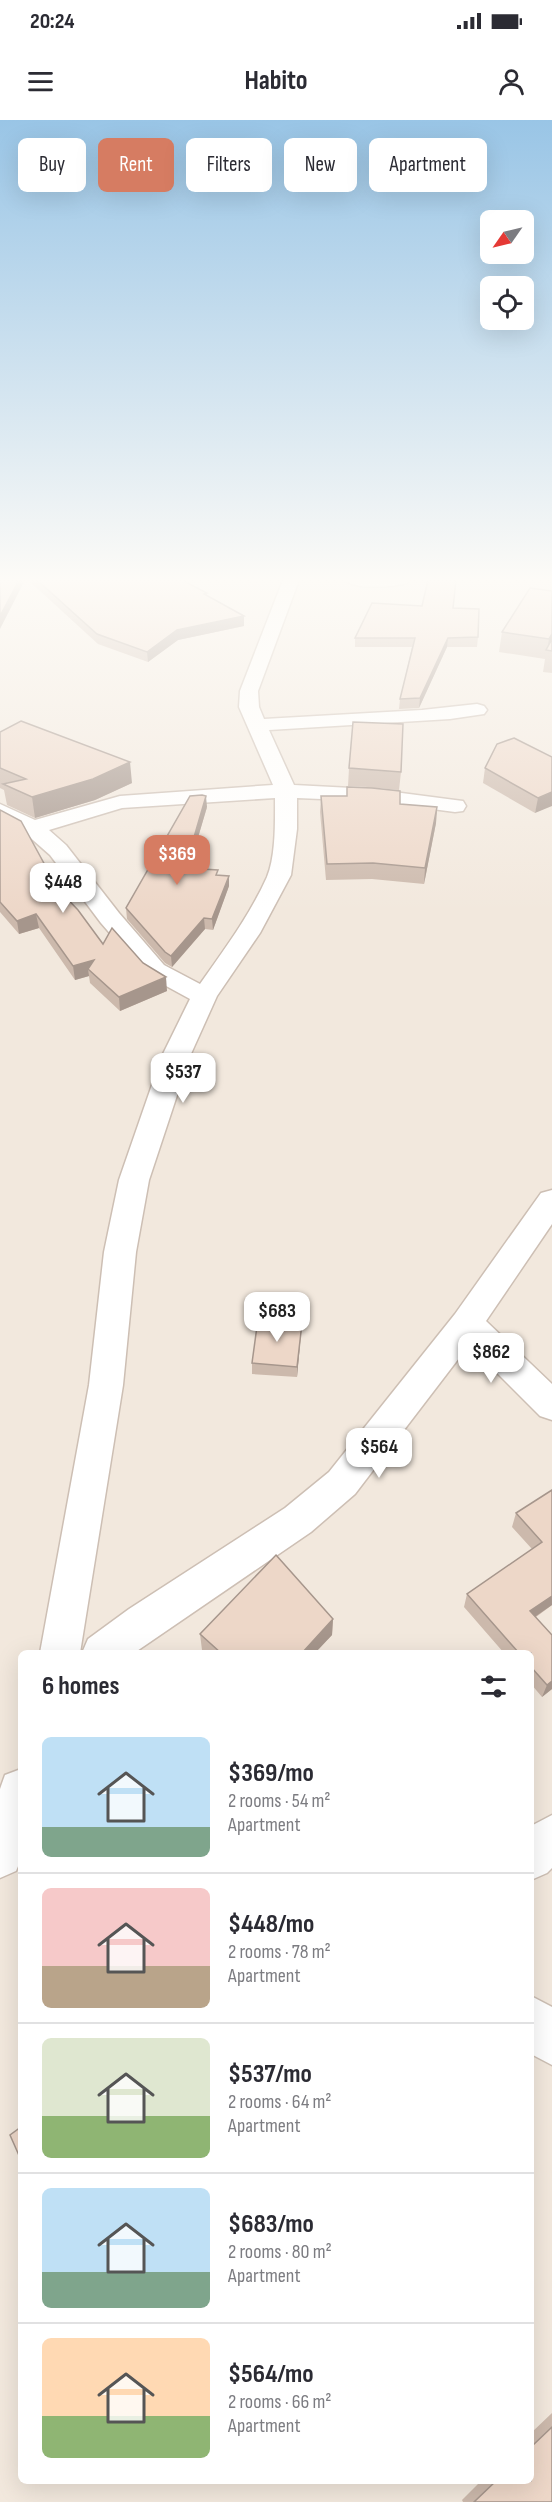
<!DOCTYPE html>
<html lang="en">
<head>
<meta charset="utf-8">
<style>
  :root { --surface:#fff; --page:#f7f7f7; --text:#2b2b33; --muted:#7c7c81; --line:#e1e1e2; --accent:#d67c62 }
  body { margin:0; font-family:"Sofia Sans Condensed",sans-serif; background:var(--page); color:var(--text); height:100vh; display:flex; flex-direction:column; font-size:22px; white-space:nowrap }
  * { box-sizing:border-box; margin:0 }
  p { font-size:20px; color:var(--muted) }
  .icon { flex:none; width:33px; height:33px; fill:none; stroke:currentColor; stroke-width:2; stroke-linecap:round; stroke-linejoin:round }
  .map { position:relative; flex:1; overflow:hidden }
  .drawer { position:absolute; left:18px; top:1530px; width:516px; height:834px; display:flex; flex-direction:column; background:var(--surface); border-radius:9px; box-shadow:0 6px 24px #0002 }
  .drawer>* { flex:none }
  .banner { position:absolute; left:18px; top:18px; width:516px; height:54px; display:flex; gap:12px }
  .needle { width:39px; rotate:236deg }
  .controls { position:absolute; left:480px; top:90px; display:grid; gap:12px }
  .controls a { display:grid; place-items:center; width:54px; height:54px; border-radius:9px; background:var(--surface); box-shadow:0 6px 24px #0002; font-size:30px }
  .price { position:absolute; translate:-50% -51px; padding:0 14px; border-radius:12px; background:#fff; color:#222; font-size:20px; line-height:39px; filter:drop-shadow(0 2px 3px #0008) }
  .price::after { content:''; position:absolute; left:50%; top:36px; width:18px; height:14px; margin-left:-9px; background:inherit; clip-path:polygon(0 0,100% 0,50% 100%) }
  .price.active { background:var(--accent); color:#fff }
  ul { padding:0; list-style:none }
  li { display:flex; align-items:center; gap:18px; height:150px; padding:0 24px }
  li+li { border-top:2px solid var(--line) }
  li span { display:grid; place-items:center; flex:none; width:168px; height:120px; border-radius:9px; color:#555 }
  li>.icon { margin-inline-start:auto }
  span .icon { width:72px; height:72px; fill:#fffc; stroke-width:1 }
  li b { font-size:26px }
  h2 { display:flex; justify-content:space-between; align-items:center; height:72px; padding:0 24px; font-size:26px }
  .chip { padding:0 21px; border-radius:9px; background:var(--surface); box-shadow:0 6px 24px #0002; font-size:21px; line-height:54px }
  .chip.active { background:var(--accent); color:#fff }
  .status { display:flex; justify-content:space-between; align-items:center; height:42px; padding:0 30px; background:var(--surface); direction:ltr }
  .status svg { height:16px; fill:currentColor }
  header { display:flex; justify-content:space-between; align-items:center; height:78px; padding:0 24px; background:var(--surface); font-size:27px; font-weight:700 }
  .map>svg:first-child { display:block }
  .residential { fill:#f2e8dd; fill-rule:evenodd }
  .lines { fill:none; stroke-linecap:round; stroke-linejoin:round }
  .minor-casing { stroke:#cdbfb4; stroke-width:3 }
  .minor { fill:#fff; fill-rule:evenodd }
  .wall { fill:#ccb9ac }
  .shaded-wall { fill:#a6968c }
  .building { fill:#edd7c8; stroke:#a6968c; stroke-width:1.5 }
</style>
</head>
<body>
<div class="status"><b>20:24</b><svg viewBox="0 0 49 12"><path d="M0 12V9h3v3zM5 12V6h3v6zM10 12V3h3v9zM15 12V0h3v12zM26 1h20v11H26zM47 4h2v5h-2z"/></svg></div>
<header><svg class="icon" aria-label="menu" viewBox="0 0 24 24"><path d="M4 6h16M4 12h16M4 18h16"/></svg>Habito<svg class="icon" aria-label="person" viewBox="0 0 24 24"><circle cx="12" cy="8" r="4"/><path d="M4 21q1-7 8-7t8 7"/></svg></header>
<div class="map">
<svg width="552" height="2382" viewBox="0 0 552 2382">
  <rect width="100%" height="100%" fill="#fbf6ee"/>
  <path class="residential" d="M0 460H552V2382H0ZM21 1533H531V2361H21Z"/>
  <g class="lines">
    <g class="minor-casing">
      <g id="minor">
        <path d="M283 460H299L258 571 259 587 264 599 422 590 477 584 484 586 487 590 484 594 450 599 269 610 294 665 371 669 455 680 463 681 466 686 463 691 455 692 371 681 297 678V709L291 755 260 813 217 876 190 936 149 1060 136 1132 123 1265 80 1533H40L89 1265 104 1132 119 1060 162 936 190 879 146 855 101 803 50 735 25 713 0 699V684L35 700 120 676 273 665 239 587 240 571ZM275 678C275 701 276 735 267 757 250 795 224 830 200 864L164 845 119 793 66 725 49 710 122 688Z"/>
        <path d="M345 460H409L407 463C394 467 354 470 345 460Z"/>
        <path d="M552 1070V1104L486 1201 552 1264V1300L540 1296 469 1225 355 1374 311 1412 134 1533H82L88 1519 129 1489 285 1388 329 1352 455 1194 541 1073Z"/>
        <path d="M21 1649V1739L16 1751 0 1758V1669L5 1655Z"/>
        <path d="M552 1695V1748L547 1753 531 1760V1706Z"/>
        <path d="M531 1876 552 1887V1945L531 1934Z"/>
      </g>
    </g>
    <use href="#minor" class="minor"/>
  </g>
  <g class="wall">
    <path d="M28 460H182L207 473V475L244 496V506L178 520 148 542 98 524Z"/>
    <path d="M552 471V553L543 552 545 539 499 532 502 512Z"/>
    <path d="M453 488 478 517 477 527H447L419 588 399 589 400 579 412 527H355V518Z"/>
    <path d="M0 612 132 663 95 680 35 698 7 685 4 670 0 668Z"/>
    <path d="M552 637 535 693 483 663 485 648Z"/>
    <path d="M349 648 401 652 399 670 378 668 400 684 437 687 436 703 424 764 372 759 326 760 320 692 321 676H347L368 667 348 666Z"/>
    <path d="M207 687 189 748 218 755 229 766 213 810 205 809 172 847 165 843 127 799 126 788Z"/>
    <path d="M0 690 58 769 103 824 167 871 120 891 90 863 89 856 75 860 39 808 19 814 0 792Z"/>
    <path d="M301 1213 297 1257 252 1254V1243Z"/>
    <path d="M552 1370V1485L536 1497 552 1569 542 1577 531 1564V1533H504L464 1487 467 1474 532 1429 512 1407 516 1393Z"/>
    <path d="M333 1499 332 1515 315 1533H206L202 1530 200 1514Z"/>
    <path d="M552 2293V2382H463L462 2380 481 2361H531V2313Z"/>
  </g>
  <g class="shaded-wall">
    <path d="M19 460H25L0 509V496Z"/>
    <path d="M244 496V506L178 520 148 542 147 532 177 510Z"/>
    <path d="M552 514V528L547 531 549 519Z"/>
    <path d="M448 518 447 527 419 588 420 578Z"/>
    <path d="M130 642 132 663 95 680 35 698 32 677Z"/>
    <path d="M552 672V686L535 693 538 678Z"/>
    <path d="M206 676 207 687 186 758 185 748Z"/>
    <path d="M437 687 436 703 424 764 425 748Z"/>
    <path d="M229 756V766L213 810 212 799Z"/>
    <path d="M36 794 39 808 19 814 17 801Z"/>
    <path d="M204 798 205 809 172 847 171 836Z"/>
    <path d="M94 840 88 849 89 856 75 860 73 846Z"/>
    <path d="M166 857 167 871 120 891 119 877Z"/>
    <path d="M302 1203 301 1213 297 1257V1247Z"/>
    <path d="M552 1476V1485L526 1503 530 1491Z"/>
    <path d="M333 1499 332 1515 315 1533H302Z"/>
    <path d="M552 1561V1569L542 1577 547 1565Z"/>
  </g>
  <g class="building">
    <path d="M0 460H19L0 496Z"/>
    <path d="M37 460H182L207 473 204 474 244 496 177 510 147 532 97 514Z"/>
    <path d="M428 460H456L453 488 479 489 478 517 448 518 420 578 400 579 415 518H355L372 483 422 486Z"/>
    <path d="M530 468 552 471V514L549 519 502 512Z"/>
    <path d="M552 519V531L546 530Z"/>
    <path d="M21 601 130 642 93 659 32 677 3 664 26 659 0 648V612Z"/>
    <path d="M353 602 403 604 401 652 349 648Z"/>
    <path d="M514 618 552 637V672L538 678 485 648 497 624Z"/>
    <path d="M347 667 372 668 400 671V684L437 687 425 748 373 743 327 744 321 676H347Z"/>
    <path d="M202 675 206 676 185 748 218 750 216 755 229 756 212 799 204 798 171 836 165 832 126 788 190 676Z"/>
    <path d="M0 690 21 701 58 769 78 790 103 824 112 808 143 843 166 857 119 877 88 849 94 840 73 846 36 794 17 801 0 782Z"/>
    <path d="M258 1199 302 1203 297 1247 252 1243Z"/>
    <path d="M552 1370V1476L530 1491 552 1515V1561L547 1565 531 1547V1533H519L467 1474 542 1422 516 1393Z"/>
    <path d="M276 1435 333 1499 302 1533H221L200 1514Z"/>
    <path d="M21 2007V2040L10 2015Z"/>
    <path d="M552 2307V2382H474L496 2361H531V2327Z"/>
  </g>
  <linearGradient id="sky" x2="0" y2="1"><stop stop-color="#99c5e6"/><stop offset="0.58" stop-color="#fdfbf7"/><stop offset="1" stop-color="#fdfbf7" stop-opacity="0"/></linearGradient>
  <rect width="552" height="793" fill="url(#sky)"/>
</svg>
<div class="controls">
<a><svg class="needle" viewBox="-14 -14 28 28"><path d="M0-13l5 13h-10z" fill="#e53935"/><path d="M0 13l5-13h-10z" fill="#7c7c81"/></svg></a>
<a><svg class="icon" aria-label="locate" viewBox="0 0 24 24"><circle cx="12" cy="12" r="6"/><path d="M12 2v4M12 18v4M2 12h4M18 12h4"/></svg></a>
</div>
<b class="price active" style="left:177px;top:766px">$369</b>
<b class="price" style="left:63px;top:794px">$448</b>
<b class="price" style="left:183px;top:984px">$537</b>
<b class="price" style="left:277px;top:1223px">$683</b>
<b class="price" style="left:491px;top:1264px">$862</b>
<b class="price" style="left:379px;top:1359px">$564</b>
<div class="banner">
<a class="chip">Buy</a>
<a class="chip active">Rent</a>
<a class="chip">Filters</a>
<a class="chip">New</a>
<a class="chip">Apartment</a>
</div>
<section class="drawer">
<h2>6 homes<svg class="icon" aria-label="filters" viewBox="0 0 24 24"><path d="M4 7h16M4 17h16"/><circle cx="9" cy="7" r="2"/><circle cx="15" cy="17" r="2"/></svg></h2>
<ul>
<li><span style="background:linear-gradient(#bfe0f5 75%,#7fa58c 0)"><svg class="icon" aria-label="home" viewBox="0 0 24 24"><path d="M3 11l9-7 9 7M6 9v11h12V9"/></svg></span><div><b>$369/mo</b><p>2 rooms · 54 m²</p><p>Apartment</p></div></li>
<li><span style="background:linear-gradient(#f6c9c9 65%,#b9a48a 0)"><svg class="icon" aria-label="home" viewBox="0 0 24 24"><path d="M3 11l9-7 9 7M6 9v11h12V9"/></svg></span><div><b>$448/mo</b><p>2 rooms · 78 m²</p><p>Apartment</p></div></li>
<li><span style="background:linear-gradient(#dfe7d0 65%,#8fb573 0)"><svg class="icon" aria-label="home" viewBox="0 0 24 24"><path d="M3 11l9-7 9 7M6 9v11h12V9"/></svg></span><div><b>$537/mo</b><p>2 rooms · 64 m²</p><p>Apartment</p></div></li>
<li><span style="background:linear-gradient(#bfe0f5 70%,#7fa58c 0)"><svg class="icon" aria-label="home" viewBox="0 0 24 24"><path d="M3 11l9-7 9 7M6 9v11h12V9"/></svg></span><div><b>$683/mo</b><p>2 rooms · 80 m²</p><p>Apartment</p></div></li>
<li><span style="background:linear-gradient(#ffd9b3 65%,#8fb573 0)"><svg class="icon" aria-label="home" viewBox="0 0 24 24"><path d="M3 11l9-7 9 7M6 9v11h12V9"/></svg></span><div><b>$564/mo</b><p>2 rooms · 66 m²</p><p>Apartment</p></div></li>
</ul>
</section>
</div>
</body>
</html>
